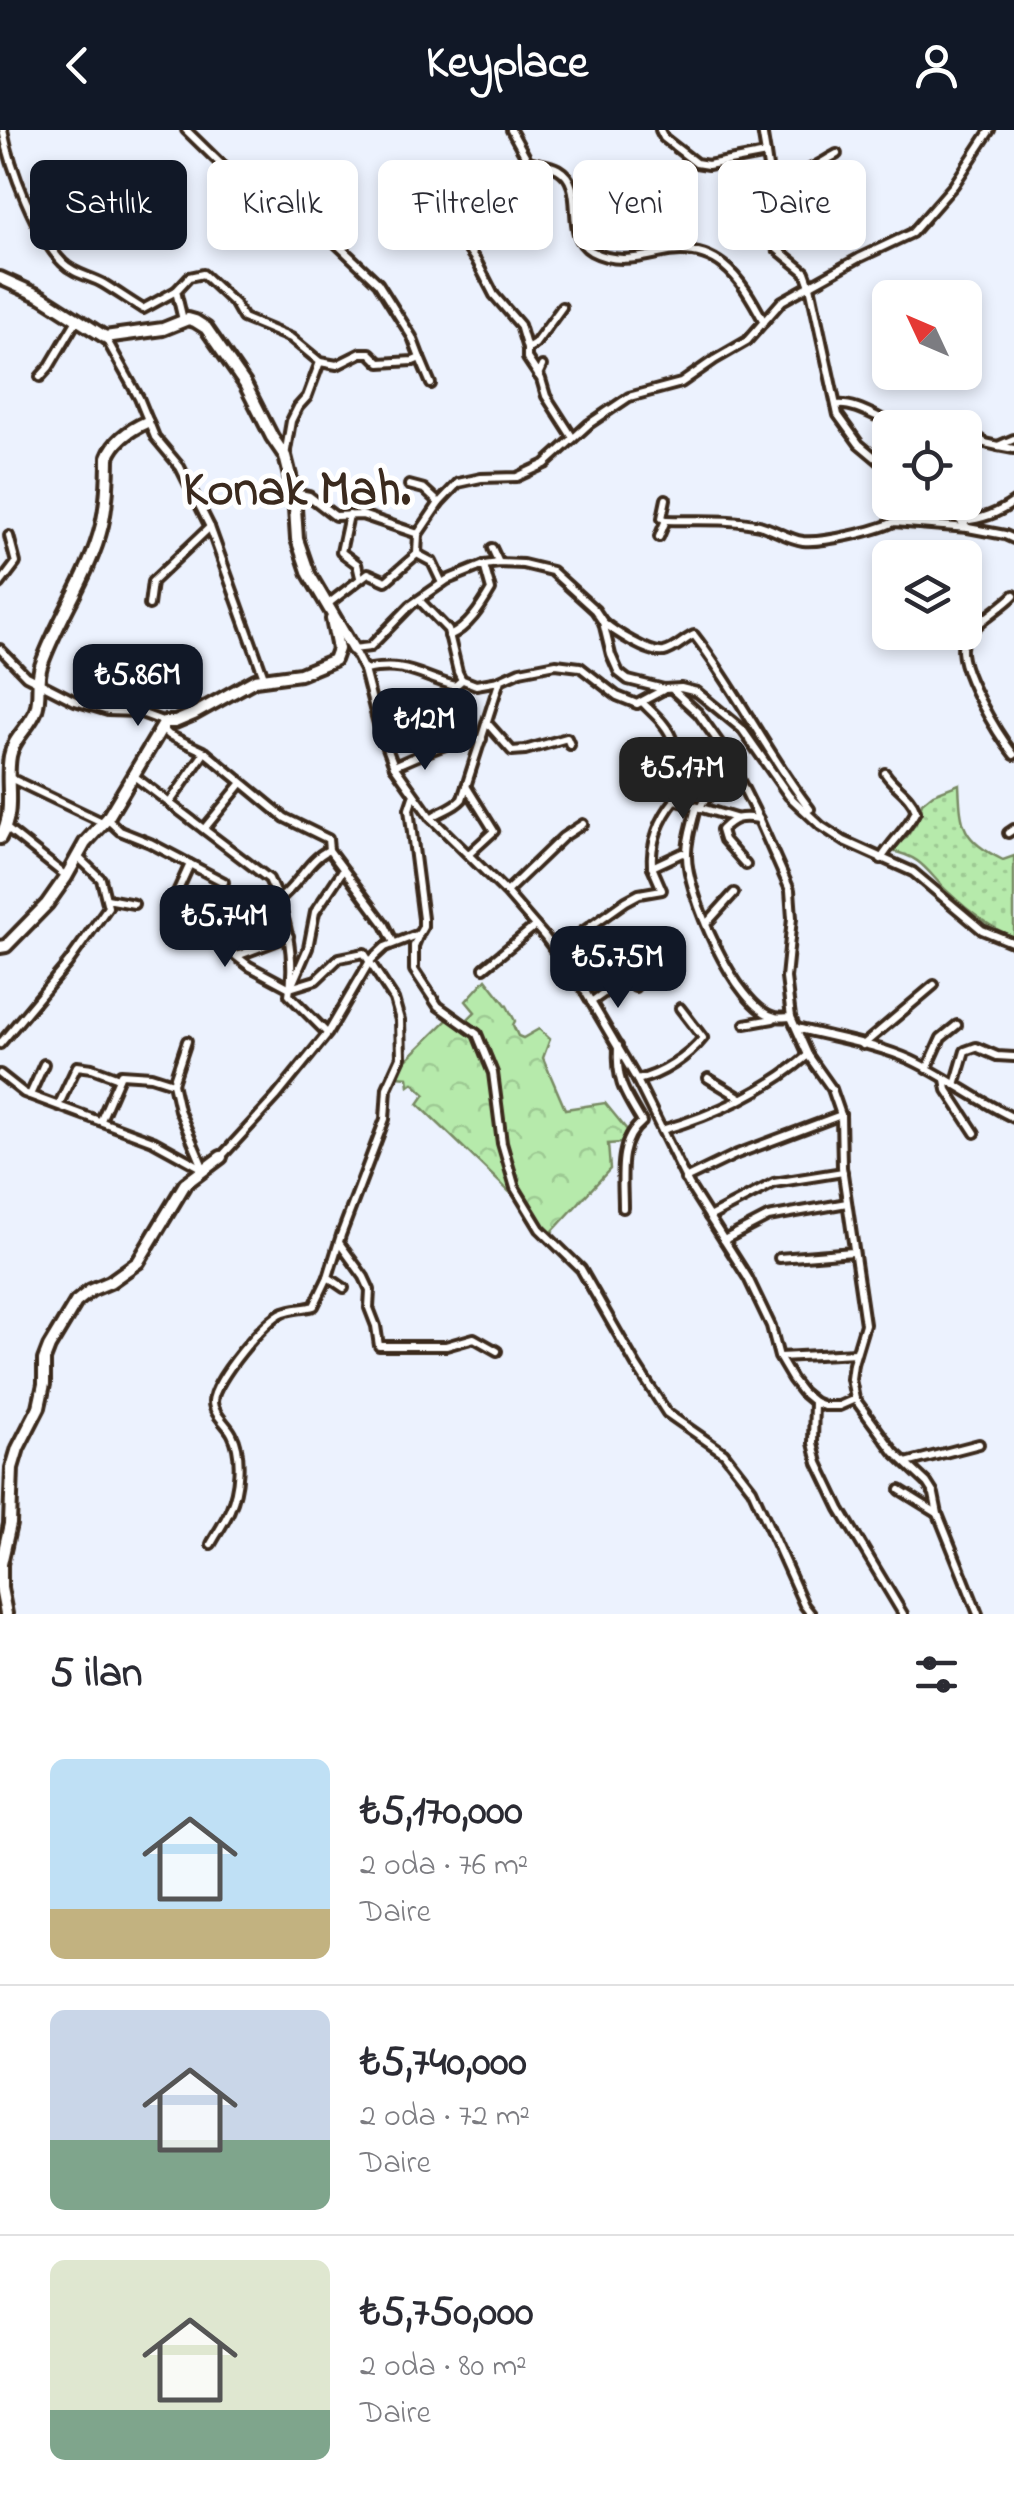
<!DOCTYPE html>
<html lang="tr">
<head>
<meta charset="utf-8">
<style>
  :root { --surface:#fff; --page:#f7f7f7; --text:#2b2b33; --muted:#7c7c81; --line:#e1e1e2; --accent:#111827 }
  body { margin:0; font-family:"Indie Flower",sans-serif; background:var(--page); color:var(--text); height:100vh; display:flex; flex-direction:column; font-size:38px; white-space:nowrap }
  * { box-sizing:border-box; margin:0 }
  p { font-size:32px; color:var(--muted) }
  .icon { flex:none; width:55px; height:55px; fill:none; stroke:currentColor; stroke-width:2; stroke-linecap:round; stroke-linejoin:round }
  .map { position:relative; height:1484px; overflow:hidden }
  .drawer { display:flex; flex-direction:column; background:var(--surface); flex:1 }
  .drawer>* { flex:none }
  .top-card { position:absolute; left:30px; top:30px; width:955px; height:90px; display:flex; gap:20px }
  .needle { width:65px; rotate:314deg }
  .fabs { position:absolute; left:872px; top:150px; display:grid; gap:20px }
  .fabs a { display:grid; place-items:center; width:110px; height:110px; border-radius:15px; background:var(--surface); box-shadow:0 5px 15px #0003; font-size:50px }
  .price { position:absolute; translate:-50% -85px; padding:0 22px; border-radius:20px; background:var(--accent); color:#fff; font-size:32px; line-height:65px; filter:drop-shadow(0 2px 5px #0008) }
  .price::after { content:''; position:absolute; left:50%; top:60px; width:30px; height:22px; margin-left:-15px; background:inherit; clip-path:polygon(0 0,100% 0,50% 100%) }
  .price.selected { background:#222; color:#fff }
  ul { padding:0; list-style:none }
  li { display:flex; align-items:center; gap:30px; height:250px; padding:0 50px }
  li+li { border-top:2px solid var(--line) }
  li span { display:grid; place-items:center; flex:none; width:280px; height:200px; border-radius:15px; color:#555 }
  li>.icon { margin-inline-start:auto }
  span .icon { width:120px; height:120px; fill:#fffc; stroke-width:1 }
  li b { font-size:42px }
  h2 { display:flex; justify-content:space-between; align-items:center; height:120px; padding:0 50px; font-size:42px }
  .chip { padding:0 35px; border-radius:15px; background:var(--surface); box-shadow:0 5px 15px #0003; font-size:35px; line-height:90px }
  .chip.selected { background:var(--accent); color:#fff }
  header { display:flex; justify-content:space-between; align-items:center; height:130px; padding:0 50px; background:var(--accent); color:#fff; font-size:45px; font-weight:700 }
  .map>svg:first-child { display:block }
  .forest { fill:url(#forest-crowns); stroke:#788a64; stroke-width:2.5 }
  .garden { fill:url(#garden-dots); stroke:#788a64; stroke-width:2.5 }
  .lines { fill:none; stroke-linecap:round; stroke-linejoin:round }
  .street-casing { stroke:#3b2a1e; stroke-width:14 }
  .secondary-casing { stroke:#3b2a1e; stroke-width:18 }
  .street { stroke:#fff; stroke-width:6 }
  .secondary { stroke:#fff; stroke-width:10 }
  .labels { text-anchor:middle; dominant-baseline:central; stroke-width:10; stroke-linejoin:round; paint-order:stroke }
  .district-label { font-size:50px; font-weight:bold; fill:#3b2a1e; stroke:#fff }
</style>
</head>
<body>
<header><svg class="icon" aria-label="back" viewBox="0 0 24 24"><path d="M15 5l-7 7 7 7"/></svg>Keyplace<svg class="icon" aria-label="person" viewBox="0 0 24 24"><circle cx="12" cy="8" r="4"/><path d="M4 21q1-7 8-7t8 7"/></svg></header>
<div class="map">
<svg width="1014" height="1484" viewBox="0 0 1014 1484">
  <defs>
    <pattern id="forest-crowns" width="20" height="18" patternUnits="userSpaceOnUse" patternTransform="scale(2.5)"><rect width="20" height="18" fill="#b6eaab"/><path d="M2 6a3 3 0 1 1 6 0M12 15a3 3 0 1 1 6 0" fill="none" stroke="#9dc993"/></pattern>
    <pattern id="garden-dots" width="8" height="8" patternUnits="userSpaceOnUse" patternTransform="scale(2.5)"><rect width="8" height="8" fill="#b6eaab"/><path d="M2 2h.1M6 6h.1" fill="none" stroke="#9dc993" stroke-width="1.8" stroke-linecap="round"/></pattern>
  </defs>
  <rect width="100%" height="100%" fill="#ecf2fe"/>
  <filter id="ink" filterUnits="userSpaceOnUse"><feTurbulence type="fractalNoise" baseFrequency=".01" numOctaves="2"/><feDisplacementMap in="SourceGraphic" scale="20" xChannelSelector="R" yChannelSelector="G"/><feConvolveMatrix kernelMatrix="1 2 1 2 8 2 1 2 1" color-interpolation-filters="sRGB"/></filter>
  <g filter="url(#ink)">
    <g class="forest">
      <path d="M486 849 507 876 515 891 513 895 518 906 523 908 539 899 550 909 543 928 565 979 605 973 627 1000 621 1013 608 1014 610 1039 551 1103C527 1083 512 1044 506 1013 498 971 502 920 466 891L475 882 466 871Z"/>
      <path d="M448 889 474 907 488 943 498 1014 512 1057 519 1071 418 974 425 964 413 953 409 956 408 947 396 946 402 934Z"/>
    </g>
    <path class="garden" d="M959 654C961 697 961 709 1003 730L1014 726V807C989 798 967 780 948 762 926 741 923 727 891 721L892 716 906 708 916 693 922 673 933 664Z"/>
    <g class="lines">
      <g class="street-casing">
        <g id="street">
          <path d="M3 0C10 37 36 106 63 133 75 145 91 146 104 154 117 162 130 171 143 179L176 161"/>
          <path d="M186 0 227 40 283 63 378 153 412 207 420 228"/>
          <path d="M511 0 528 31C538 34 549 34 558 39 588 56 562 104 591 121 613 133 635 129 658 124 716 110 740 146 764 192"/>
          <path d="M660 0 664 8 696 33 708 35 766 24 770 51 765 96 768 107 777 119 805 142 810 156 838 285 859 314 890 340"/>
          <path d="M762 0 766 24"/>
          <path d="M770 51C796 50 815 36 837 24"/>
          <path d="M447 89 477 132 494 165 520 195 527 219"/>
          <path d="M562 177 535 214 527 219V228L541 249 546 266 573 308"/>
          <path d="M183 190 176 161 189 147 203 144 235 174 243 188 291 208 320 232 307 267 298 277 291 291 285 326"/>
          <path d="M105 207 139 268 155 307 180 337 210 397 264 547"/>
          <path d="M320 232 337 235 361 223H370L380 233 413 231 420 228 431 254"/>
          <path d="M538 245 542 236"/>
          <path d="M40 247 49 237 77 190"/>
          <path d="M836 275C858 272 882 292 904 298"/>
          <path d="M975 306 985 313 998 316"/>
          <path d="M1014 309 998 316 1014 319"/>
          <path d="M409 355 424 359 439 373"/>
          <path d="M295 363 309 366 335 386 362 385 418 404 439 373 458 353 481 348 517 347 545 334 589 294 629 267 681 253 714 230 747 211 782 171 859 128 912 103 954 55 990 0"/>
          <path d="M940 372 968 398 1005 405 1014 409"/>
          <path d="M349 385 341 422 357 434 360 447"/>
          <path d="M666 390C697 391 728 388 759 395 774 399 788 409 803 411 823 413 876 401 894 392L968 398"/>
          <path d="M962 391C982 389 997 384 1014 372"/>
          <path d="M659 407 666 390 662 388 666 369"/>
          <path d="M492 418 499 433"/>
          <path d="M417 424 418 404"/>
          <path d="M0 454 16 433 9 406"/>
          <path d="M1014 465C1002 478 967 498 963 513 955 536 999 606 1014 625"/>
          <path d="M328 474 368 443 386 451 417 424 432 432 442 453"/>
          <path d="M149 475 152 452 210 397"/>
          <path d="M603 492C615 502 649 524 664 522 675 520 684 509 694 505 737 560 767 624 810 679"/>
          <path d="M449 506C468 498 481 477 491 460L484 435"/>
          <path d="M0 519 26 546 75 571 108 581 138 582 165 592V601L169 605 205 622 285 688 328 709 329 720 385 795 394 813"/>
          <path d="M364 540C407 532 416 545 455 556L462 550 458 542 448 500 419 470"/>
          <path d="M463 550 476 555 499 551"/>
          <path d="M673 560 698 583 725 621 755 681 790 760 792 788 786 848 791 887 808 925 832 959 841 985 842 1037 865 1194 853 1234 851 1249 855 1269 894 1322 927 1353 934 1364 938 1384 978 1484"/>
          <path d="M642 572C654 584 669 596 673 612 678 636 661 641 675 670"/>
          <path d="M376 583 408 573"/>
          <path d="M488 594 512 621 525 620 567 608 570 615"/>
          <path d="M394 636C422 625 451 608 482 609"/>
          <path d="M134 646 269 749C286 784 296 826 289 865L327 903"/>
          <path d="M10 648 102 692"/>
          <path d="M466 656 494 701 469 724"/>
          <path d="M170 672 205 622"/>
          <path d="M696 677C693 692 687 708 687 723 685 760 736 879 775 887 778 888 788 887 791 887"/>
          <path d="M700 678 703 672 720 655"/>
          <path d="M431 688C442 680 453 679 462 669L500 550 520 541 556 534 580 537 617 566 637 574 663 560"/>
          <path d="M107 689 120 701 150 713 224 752"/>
          <path d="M6 698 66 746"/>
          <path d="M204 699 241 654"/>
          <path d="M1008 703 1014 699"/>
          <path d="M881 729C892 711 907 699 916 681 910 664 894 657 885 643"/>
          <path d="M190 734 173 771 197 777 236 826 249 836 290 858 316 850 339 828 364 823 394 869 400 890 401 927 387 958 385 989 341 1105 328 1147 344 1158"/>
          <path d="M746 735 724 710 721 700C734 687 741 686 759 689"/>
          <path d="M652 737C650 713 660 688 675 670L735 688"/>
          <path d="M506 762 563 707 583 694"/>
          <path d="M107 769 134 774"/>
          <path d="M279 769C298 756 308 729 329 720"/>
          <path d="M706 794 734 763"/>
          <path d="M419 804 414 816V840L438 876 477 904 493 943 502 1013 515 1058 540 1099 581 1139 636 1235 667 1283 724 1323 752 1359 804 1475 811 1484"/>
          <path d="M553 819 560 818 626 771 639 764 662 760 652 737 682 723 686 724"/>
          <path d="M611 819 635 857"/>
          <path d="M237 826 289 806"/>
          <path d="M484 838 535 796"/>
          <path d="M291 857 308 818 315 782 343 740"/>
          <path d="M591 872 628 846"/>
          <path d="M745 894 773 889"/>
          <path d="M797 898C834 908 876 914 911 930 947 947 978 971 1014 988"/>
          <path d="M0 914 68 833 108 777 101 749 77 726"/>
          <path d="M863 915 934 855"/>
          <path d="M618 916C616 952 624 962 642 992 617 1012 623 1048 623 1078"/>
          <path d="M927 939 941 908 957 895"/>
          <path d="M0 944 24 963 153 1011 204 1039"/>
          <path d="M708 948 741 968"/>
          <path d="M945 949 947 960 975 1003"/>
          <path d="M637 950C661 945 688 927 703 908L680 878"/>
          <path d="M173 953 187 911"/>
          <path d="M955 955 965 921 976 917 997 926 1014 927"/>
          <path d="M30 965 44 934"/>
          <path d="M59 974 77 936 92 938 119 948"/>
          <path d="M101 990 121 944 151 946 173 953 179 980 203 1037"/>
          <path d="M662 1000C714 985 768 960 808 925"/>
          <path d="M221 1027 276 967 328 903 370 831 385 817 419 804 423 797V789L409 679 413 667"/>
          <path d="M685 1049 737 1024 841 985"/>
          <path d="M709 1087 774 1053 843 1042"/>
          <path d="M724 1110 768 1087 847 1073"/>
          <path d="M340 1114 364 1147 370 1160 369 1178 376 1196 379 1216H446L474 1208 497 1221"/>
          <path d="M779 1128 853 1122"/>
          <path d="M780 1227 856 1223"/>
          <path d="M855 1269 839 1276H824L814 1272 802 1262 792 1249 779 1227 771 1196 748 1148 689 1055 637 950 583 858 545 807 506 762 431 688 394 636 378 594 364 540 353 519 370 517 411 475 447 450 484 435 499 433 523 434 552 441 595 480 603 492 611 525 619 543 628 550 664 559 681 558 697 562 742 599 789 666 821 696 844 711 913 742 982 800 1014 813"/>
          <path d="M814 1272 813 1313 818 1333 840 1379 903 1484"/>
          <path d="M906 1333 979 1314"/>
          <path d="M900 1360 937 1383"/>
          <path d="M211 1414C217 1403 225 1392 230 1380 239 1360 243 1325 232 1304 227 1294 213 1284 213 1272 213 1252 266 1188 284 1182 293 1178 304 1179 314 1176L328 1147"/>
        </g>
      </g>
      <g class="secondary-casing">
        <g id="secondary">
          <path d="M0 148 42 167 105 207 163 199 188 189 195 191 206 198 245 254 272 307 285 326 294 362 297 409 309 444 353 519"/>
          <path d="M0 708C16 680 5 656 10 626 13 608 30 597 36 580 41 565 36 551 41 536 58 487 90 445 102 395 107 373 108 349 108 327 115 309 131 299 147 292"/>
          <path d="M0 817 6 816 47 774 66 747 85 713 107 689 165 592H175L194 584 255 550 300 544 334 530 338 519 332 489"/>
          <path d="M6 1484 1 1458V1434L10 1394 12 1338 18 1318 39 1277 44 1254V1230L49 1217 76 1172 91 1160 110 1152 138 1132 185 1054 221 1027"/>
        </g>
      </g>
      <use href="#street" class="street"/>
      <use href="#secondary" class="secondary"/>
    </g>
  </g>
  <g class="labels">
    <g class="district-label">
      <text x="297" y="361">Konak Mah.</text>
    </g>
  </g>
</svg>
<div class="fabs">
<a><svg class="needle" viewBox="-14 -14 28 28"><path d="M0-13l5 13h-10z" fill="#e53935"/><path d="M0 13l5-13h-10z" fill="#7c7c81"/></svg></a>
<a><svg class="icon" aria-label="locate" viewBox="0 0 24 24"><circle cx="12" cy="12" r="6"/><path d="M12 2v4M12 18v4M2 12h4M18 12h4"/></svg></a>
<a><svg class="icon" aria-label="layers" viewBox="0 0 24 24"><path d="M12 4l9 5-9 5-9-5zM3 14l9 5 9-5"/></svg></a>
</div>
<b class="price" style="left:138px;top:599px">₺5.86M</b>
<b class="price" style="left:425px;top:643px">₺12M</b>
<b class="price selected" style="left:683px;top:692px">₺5.17M</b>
<b class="price" style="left:225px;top:840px">₺5.74M</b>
<b class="price" style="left:618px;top:881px">₺5.75M</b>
<div class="top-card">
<a class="chip selected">Satılık</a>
<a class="chip">Kiralık</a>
<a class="chip">Filtreler</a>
<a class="chip">Yeni</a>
<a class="chip">Daire</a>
</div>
</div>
<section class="drawer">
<h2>5 ilan<svg class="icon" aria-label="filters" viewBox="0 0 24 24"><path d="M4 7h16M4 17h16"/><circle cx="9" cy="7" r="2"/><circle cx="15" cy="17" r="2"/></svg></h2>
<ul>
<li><span style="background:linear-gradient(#bfe0f5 75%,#c2b280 0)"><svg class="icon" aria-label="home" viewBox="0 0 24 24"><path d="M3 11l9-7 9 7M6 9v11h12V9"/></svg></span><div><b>₺5,170,000</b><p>2 oda · 76 m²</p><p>Daire</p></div></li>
<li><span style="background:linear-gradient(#c9d6e8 65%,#7fa58c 0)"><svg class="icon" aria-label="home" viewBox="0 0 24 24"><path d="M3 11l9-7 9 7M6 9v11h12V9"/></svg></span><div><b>₺5,740,000</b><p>2 oda · 72 m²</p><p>Daire</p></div></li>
<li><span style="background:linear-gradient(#dfe7d0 75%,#7fa58c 0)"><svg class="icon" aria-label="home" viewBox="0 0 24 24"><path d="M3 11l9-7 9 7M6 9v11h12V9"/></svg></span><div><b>₺5,750,000</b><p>2 oda · 80 m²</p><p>Daire</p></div></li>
</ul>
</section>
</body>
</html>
